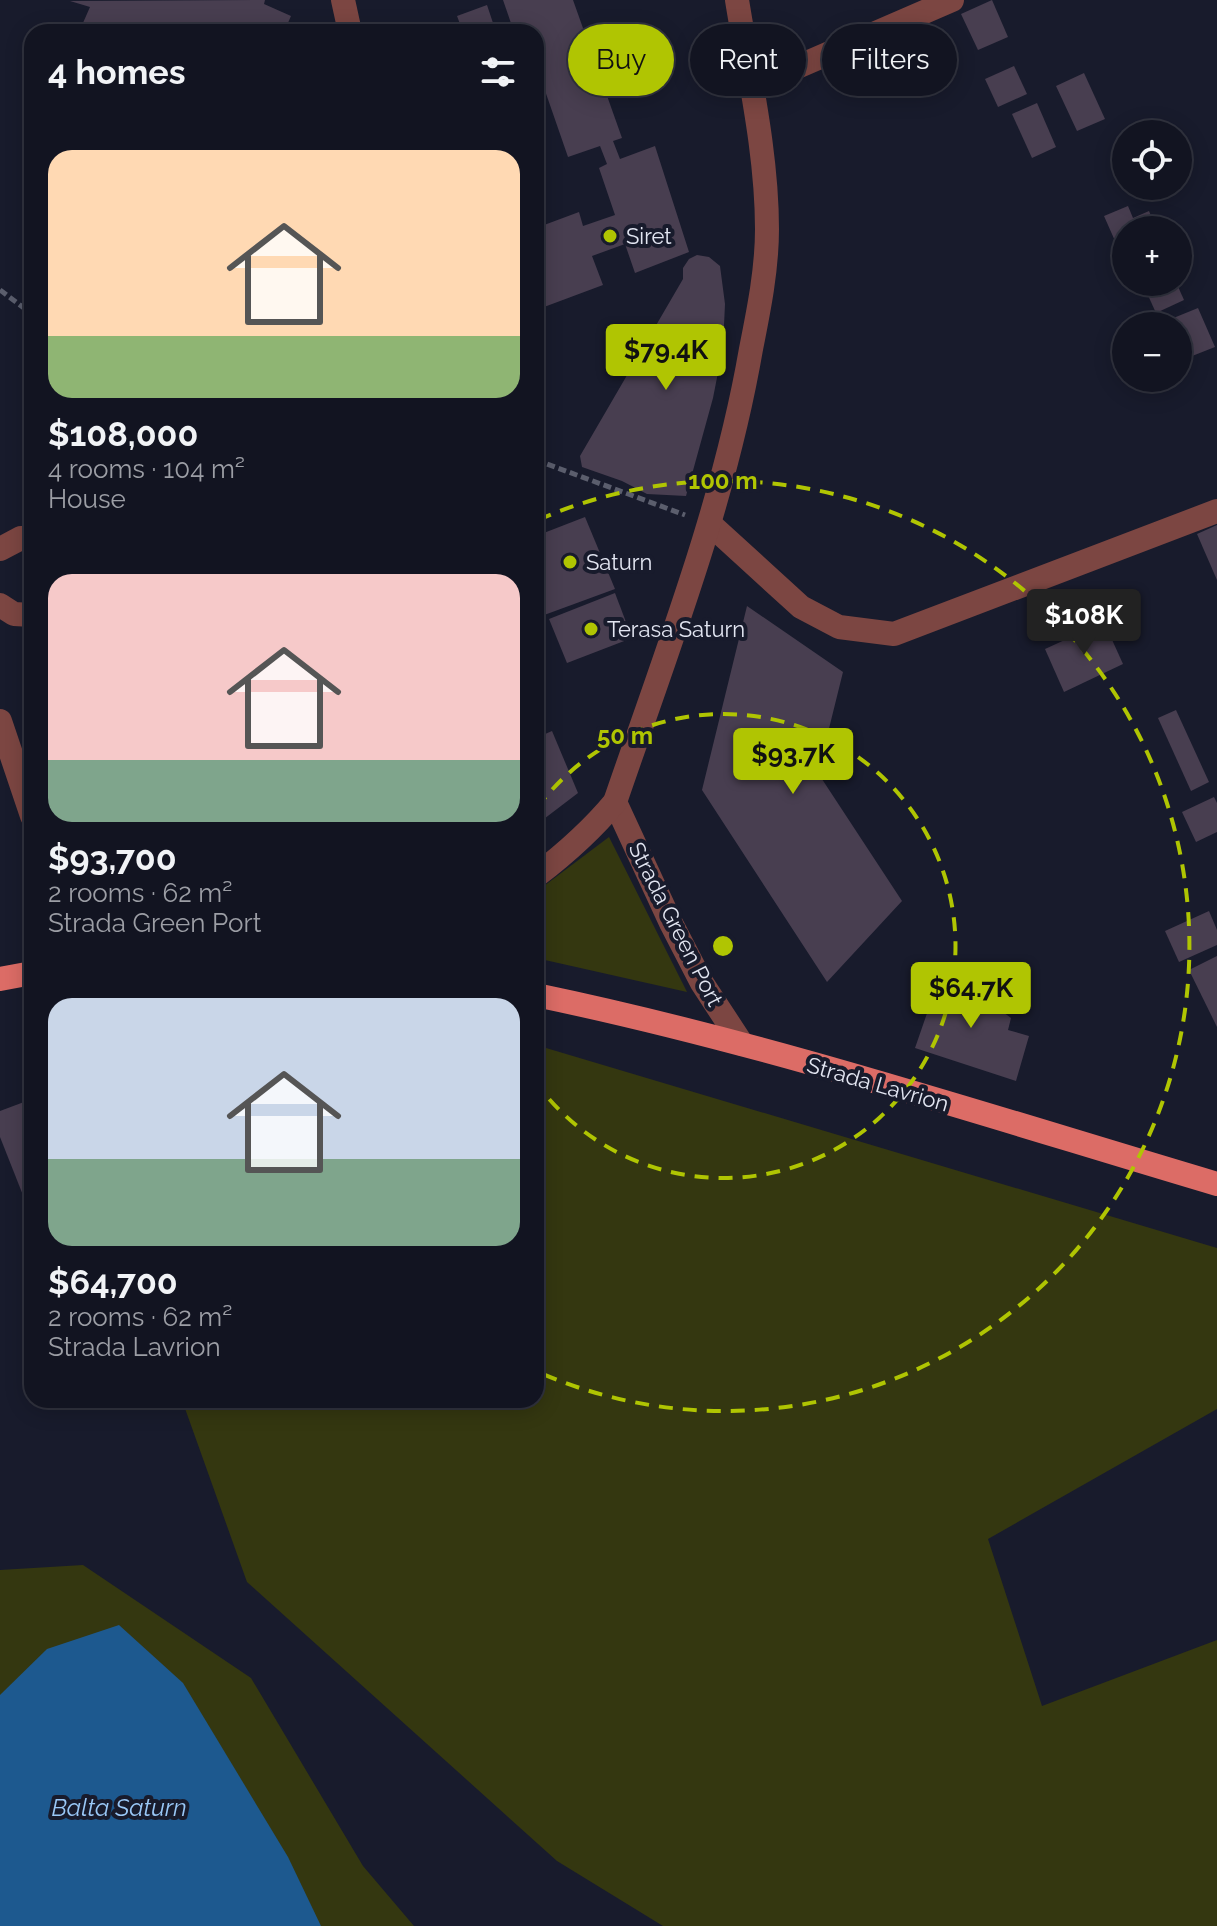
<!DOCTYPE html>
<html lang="en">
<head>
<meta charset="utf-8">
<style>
  :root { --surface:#121421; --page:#1b1d2a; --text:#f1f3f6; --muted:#9c9ea5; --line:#31333f; --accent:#b0c502 }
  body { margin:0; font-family:Raleway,sans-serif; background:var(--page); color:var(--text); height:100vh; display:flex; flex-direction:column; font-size:30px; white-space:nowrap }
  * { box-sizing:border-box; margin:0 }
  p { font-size:26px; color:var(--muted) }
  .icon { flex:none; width:44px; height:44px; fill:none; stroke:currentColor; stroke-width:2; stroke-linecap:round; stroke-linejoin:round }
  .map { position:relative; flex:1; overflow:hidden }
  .details { position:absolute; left:24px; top:24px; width:520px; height:1384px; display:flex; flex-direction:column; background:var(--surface); border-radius:24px; box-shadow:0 4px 20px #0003,0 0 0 2px var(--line) }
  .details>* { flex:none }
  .top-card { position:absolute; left:568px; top:24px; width:528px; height:72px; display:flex; gap:16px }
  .buttons { position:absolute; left:1112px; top:120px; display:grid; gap:16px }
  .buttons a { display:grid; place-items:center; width:80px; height:80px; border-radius:50%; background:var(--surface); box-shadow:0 4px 20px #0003,0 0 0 2px var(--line); font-size:40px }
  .price { position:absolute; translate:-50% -68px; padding:0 18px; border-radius:8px; background:var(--accent); color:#111; font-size:26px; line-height:52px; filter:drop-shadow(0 2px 4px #0008) }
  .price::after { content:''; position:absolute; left:50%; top:48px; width:24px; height:18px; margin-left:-12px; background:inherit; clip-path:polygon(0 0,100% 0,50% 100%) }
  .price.on { background:#222; color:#fff }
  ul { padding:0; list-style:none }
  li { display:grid; align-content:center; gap:16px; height:424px; padding:0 24px }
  li span { display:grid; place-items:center; height:248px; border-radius:24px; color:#555 }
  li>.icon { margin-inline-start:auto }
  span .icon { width:144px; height:144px; fill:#fffc; stroke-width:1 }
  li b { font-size:34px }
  h2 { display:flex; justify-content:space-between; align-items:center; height:96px; padding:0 24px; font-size:34px }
  .tag { padding:0 28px; border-radius:36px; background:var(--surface); box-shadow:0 4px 20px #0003,0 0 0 2px var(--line); font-size:28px; line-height:72px }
  .tag.on { background:var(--accent); color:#111 }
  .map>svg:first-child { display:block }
  .green { fill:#343710 }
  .water { fill:#1d598f }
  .building { fill:#483e50 }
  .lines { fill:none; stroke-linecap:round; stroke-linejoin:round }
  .path { stroke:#5b5e6d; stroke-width:5; stroke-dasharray:8 4; stroke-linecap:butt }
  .minor { stroke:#7c4642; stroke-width:24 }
  .major { stroke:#dc6c66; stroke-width:24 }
  .ring { fill:none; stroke:#b0c502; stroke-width:4; stroke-dasharray:14 10 }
  .poi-dot { fill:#b0c502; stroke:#181b2c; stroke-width:3 }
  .labels { text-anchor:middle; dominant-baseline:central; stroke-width:8; stroke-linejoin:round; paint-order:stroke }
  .poi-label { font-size:22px; fill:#e3e6f2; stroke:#181b2c; text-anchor:start }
  .street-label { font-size:22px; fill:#e3e6f2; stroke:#181b2c }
  .water-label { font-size:24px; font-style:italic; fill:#9ac8f7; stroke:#181b2c }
  .centre { fill:#b0c502; stroke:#181b2c; stroke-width:4 }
  .ring-label { font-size:24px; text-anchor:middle; font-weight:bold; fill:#b0c502; stroke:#181b2c; stroke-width:8; stroke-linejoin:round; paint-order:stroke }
</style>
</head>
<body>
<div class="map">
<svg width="1217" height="1926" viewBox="0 0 1217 1926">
  <rect width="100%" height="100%" fill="#181b2c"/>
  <g class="green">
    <path d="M609 837 687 992 536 958V892Z"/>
    <path d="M536 1045 1217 1248V1409L988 1539 1042 1706 1217 1640V1926H663L557 1861 247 1582 182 1400H536Z"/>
    <path d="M83 1565 251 1678 363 1866 414 1926H0V1570Z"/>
  </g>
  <path class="water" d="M119 1625 183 1683 288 1857 321 1926H0V1695L47 1649Z"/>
  <g class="building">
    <path d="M265 0 264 4 291 16 284 32H79L90 7 70 1Z"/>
    <path d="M503 0H573L622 138 613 141 620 159 655 146 689 252 635 273 625 244 592 256 603 285 536 310V228L579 212 583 226 615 215 599 168 607 164 600 146 568 157 542 82 536 84V32H514Z"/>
    <path d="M992 0 1008 37 978 50 961 14Z"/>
    <path d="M487 5 496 32H463L457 16Z"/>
    <path d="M1014 66 1027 94 998 107 985 79Z"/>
    <path d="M1084 73 1105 119 1077 131 1056 86Z"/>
    <path d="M1037 103 1056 147 1032 158 1012 114Z"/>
    <path d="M1128 206 1133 218 1149 211 1157 230H1126V258L1123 259 1104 216Z"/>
    <path d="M697 255 709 257 720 266 725 304 723 347 713 398 686 496 647 494 622 481 582 467 580 456 683 279V268L689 259Z"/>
    <path d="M1142 282H1176L1184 300 1156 313Z"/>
    <path d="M1198 308 1215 347 1182 360 1178 351V326H1168L1166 321Z"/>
    <path d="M585 517 615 589 536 618V536Z"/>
    <path d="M1217 525V580L1197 534Z"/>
    <path d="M615 593 632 638 567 663 549 619Z"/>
    <path d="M747 606 843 672 818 773 902 901 827 982 702 790Z"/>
    <path d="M1104 622 1123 664 1064 692 1045 649Z"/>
    <path d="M1176 710 1209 782 1191 791 1158 718Z"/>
    <path d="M552 731 578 793 536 825V738Z"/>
    <path d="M1214 797 1217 803V832L1196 842 1182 812Z"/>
    <path d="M1209 911 1217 930V945L1179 962 1165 931Z"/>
    <path d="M1217 956V1027L1189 970Z"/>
    <path d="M943 967 1011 1018 1008 1030 1029 1036 1016 1081 915 1048Z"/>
    <path d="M32 1099V1218L0 1137V1111Z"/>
  </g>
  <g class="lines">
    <g class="path">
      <path d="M0 290 32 314"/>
      <path d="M536 460 685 515"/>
    </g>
    <g class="minor">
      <path d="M343 0 350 32"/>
      <path d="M751 87 952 0"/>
      <path d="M710 524 801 607 839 627 894 634 1217 511"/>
      <path d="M0 549 21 538H32"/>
      <path d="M0 605 14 614 32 615"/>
      <path d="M0 721 32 816"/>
      <path d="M615 802 671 923 702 983 742 1044"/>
      <path d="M536 876C566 853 591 831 615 802 666 653 724 505 751 349 759 309 767 269 767 229 767 153 749 75 737 0"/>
    </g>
    <g class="major">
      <path d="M0 979 32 973"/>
      <path d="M536 995C767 1043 991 1117 1217 1184"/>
    </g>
  </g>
  <g class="ring">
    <path d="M537 808A232 232 0 1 1 537 1084"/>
    <path d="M538 520A465 465 0 1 1 538 1372"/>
  </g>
  <g class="poi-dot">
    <circle cx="610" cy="236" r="8"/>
    <circle cx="570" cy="562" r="8"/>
    <circle cx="591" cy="629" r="8"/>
  </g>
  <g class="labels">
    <g class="poi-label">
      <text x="626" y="236">Siret</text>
      <text x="586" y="562">Saturn</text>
      <text x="607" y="629">Terasa Saturn</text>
    </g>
    <g class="street-label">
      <text transform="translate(676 924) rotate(63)">Strada Green Port</text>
      <text transform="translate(878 1084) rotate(16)">Strada Lavrion</text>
    </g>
    <g class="water-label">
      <text x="119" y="1807">Balta Saturn</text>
    </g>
  </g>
  <circle cx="723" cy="946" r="12" class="centre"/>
  <g class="ring-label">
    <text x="723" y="489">100 m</text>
    <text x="625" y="744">50 m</text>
  </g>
</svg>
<div class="buttons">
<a><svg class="icon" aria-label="locate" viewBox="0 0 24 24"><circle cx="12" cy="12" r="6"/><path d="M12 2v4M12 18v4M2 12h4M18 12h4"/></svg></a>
<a>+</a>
<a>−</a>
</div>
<b class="price" style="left:666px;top:392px">$79.4K</b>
<b class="price on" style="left:1084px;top:657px">$108K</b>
<b class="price" style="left:793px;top:796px">$93.7K</b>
<b class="price" style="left:971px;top:1030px">$64.7K</b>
<div class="top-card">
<a class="tag on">Buy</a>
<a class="tag">Rent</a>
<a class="tag">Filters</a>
</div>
<section class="details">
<h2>4 homes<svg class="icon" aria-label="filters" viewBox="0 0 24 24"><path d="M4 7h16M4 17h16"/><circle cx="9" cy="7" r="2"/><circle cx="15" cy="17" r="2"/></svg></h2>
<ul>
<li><span style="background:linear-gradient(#ffd9b3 75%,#8fb573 0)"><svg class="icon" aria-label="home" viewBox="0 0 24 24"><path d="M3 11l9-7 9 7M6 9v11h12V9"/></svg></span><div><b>$108,000</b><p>4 rooms · 104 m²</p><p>House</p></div></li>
<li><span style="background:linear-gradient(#f6c9c9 75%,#7fa58c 0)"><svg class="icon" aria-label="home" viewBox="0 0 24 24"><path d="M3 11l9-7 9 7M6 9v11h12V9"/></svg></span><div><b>$93,700</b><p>2 rooms · 62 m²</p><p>Strada Green Port</p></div></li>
<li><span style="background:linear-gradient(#c9d6e8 65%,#7fa58c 0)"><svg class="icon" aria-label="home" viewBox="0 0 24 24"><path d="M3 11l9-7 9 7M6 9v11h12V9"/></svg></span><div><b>$64,700</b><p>2 rooms · 62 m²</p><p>Strada Lavrion</p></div></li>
</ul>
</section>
</div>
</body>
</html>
